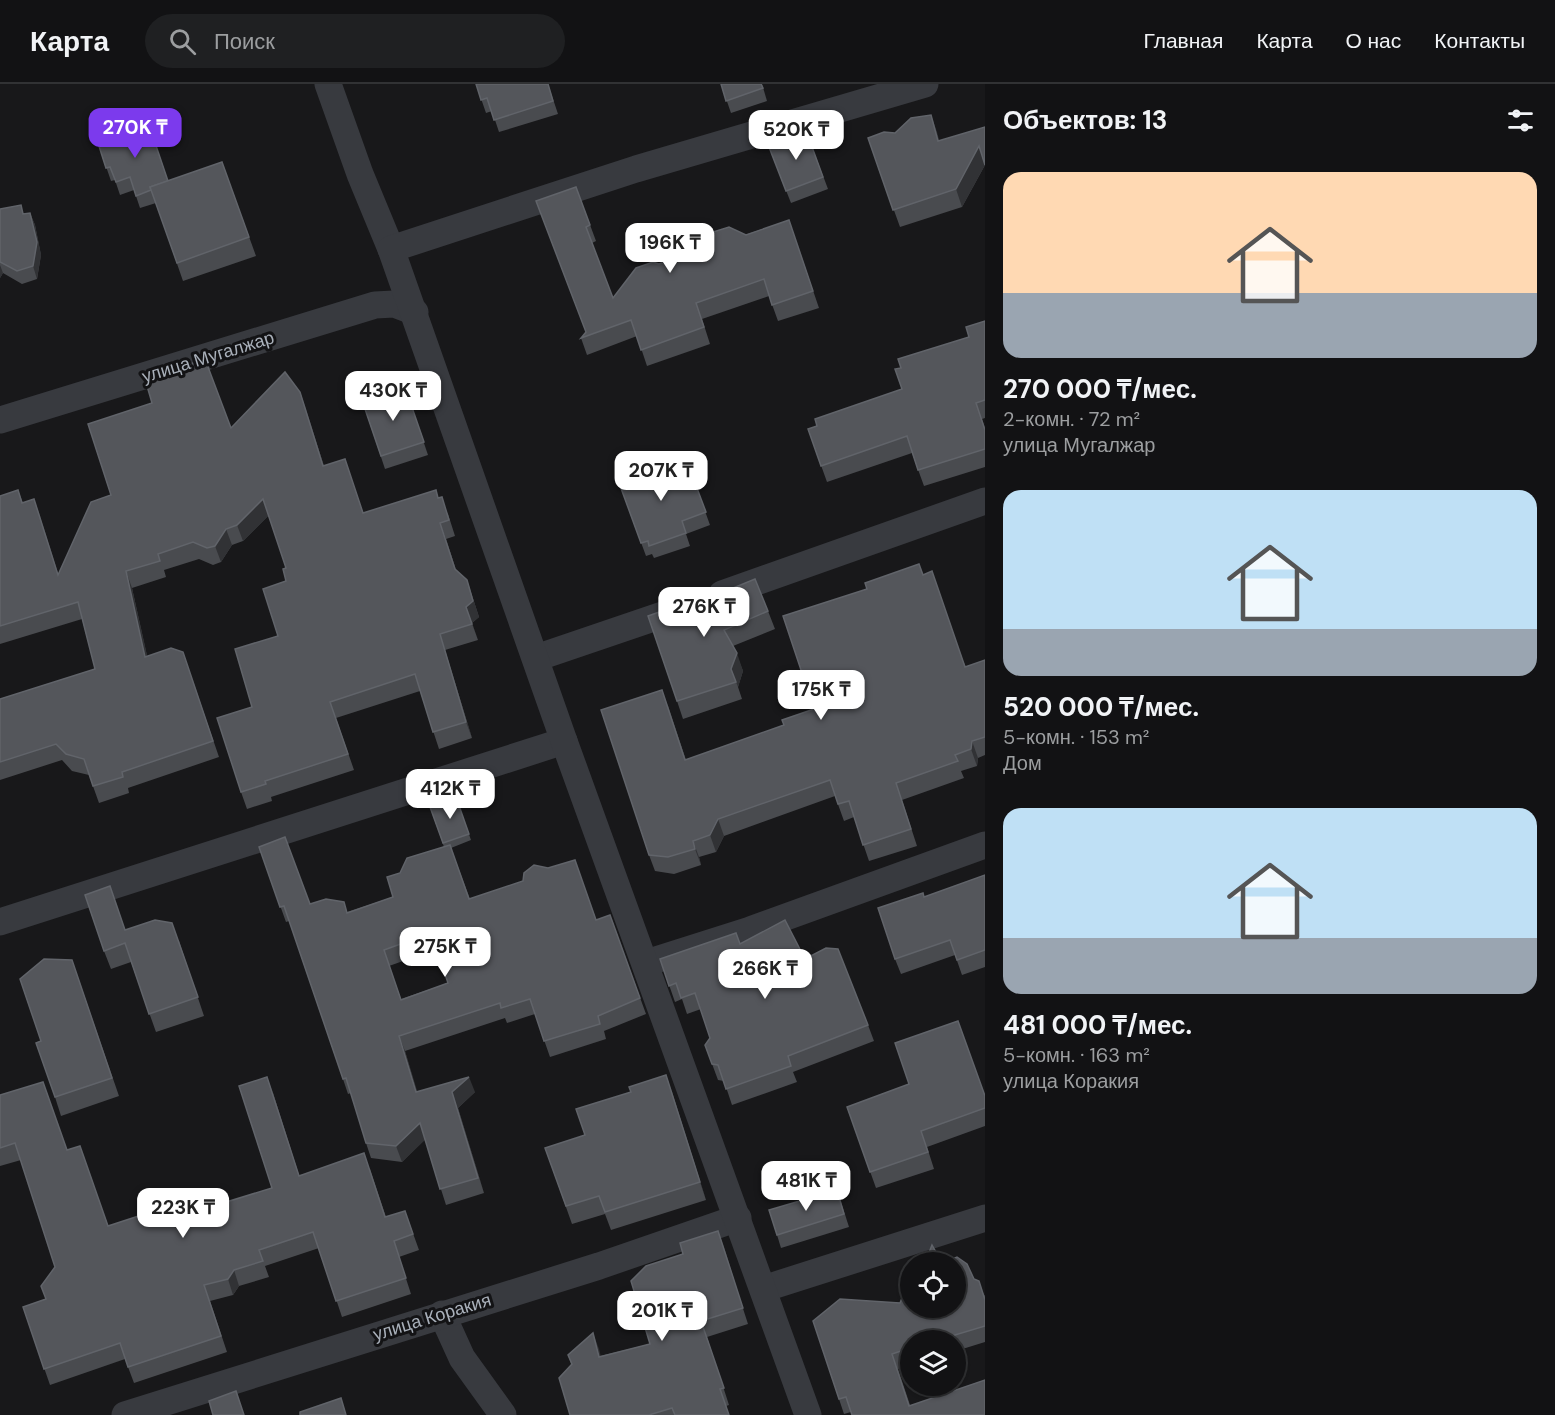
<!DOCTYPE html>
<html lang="ru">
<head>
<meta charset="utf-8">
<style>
  :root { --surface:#121214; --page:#1f2022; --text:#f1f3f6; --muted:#9c9ea0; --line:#313234; --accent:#7c3aed }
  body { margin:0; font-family:"DM Sans",sans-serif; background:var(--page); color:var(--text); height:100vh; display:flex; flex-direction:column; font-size:22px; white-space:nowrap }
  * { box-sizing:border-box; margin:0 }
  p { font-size:20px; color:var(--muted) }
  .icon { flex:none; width:33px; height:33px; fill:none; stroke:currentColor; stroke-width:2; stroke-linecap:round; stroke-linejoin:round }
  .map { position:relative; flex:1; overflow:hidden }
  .details { display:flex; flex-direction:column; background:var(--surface); width:570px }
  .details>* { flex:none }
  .buttons { position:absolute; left:900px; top:1168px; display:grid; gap:12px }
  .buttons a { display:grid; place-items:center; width:66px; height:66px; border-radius:50%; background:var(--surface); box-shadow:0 2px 4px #0004,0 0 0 2px var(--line); font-size:30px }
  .price { position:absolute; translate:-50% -51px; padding:0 14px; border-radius:12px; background:#fff; color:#222; font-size:20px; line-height:39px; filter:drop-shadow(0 2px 3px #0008) }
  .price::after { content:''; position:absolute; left:50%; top:36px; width:18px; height:14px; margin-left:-9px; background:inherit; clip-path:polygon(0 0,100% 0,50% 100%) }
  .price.selected { background:var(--accent); color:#fff }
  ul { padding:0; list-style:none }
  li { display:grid; align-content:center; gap:12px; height:318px; padding:0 18px }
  li span { display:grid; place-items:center; height:186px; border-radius:18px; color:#555 }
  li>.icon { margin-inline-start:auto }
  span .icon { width:108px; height:108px; fill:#fffc; stroke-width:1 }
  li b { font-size:26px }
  h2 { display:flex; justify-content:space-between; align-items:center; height:72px; padding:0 18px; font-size:26px }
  header { display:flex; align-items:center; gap:36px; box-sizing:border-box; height:84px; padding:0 30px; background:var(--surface); border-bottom:2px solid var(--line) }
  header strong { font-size:28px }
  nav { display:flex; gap:33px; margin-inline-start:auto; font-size:21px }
  .search { width:420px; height:54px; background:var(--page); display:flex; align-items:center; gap:15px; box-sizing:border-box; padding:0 21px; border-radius:33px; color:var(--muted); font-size:22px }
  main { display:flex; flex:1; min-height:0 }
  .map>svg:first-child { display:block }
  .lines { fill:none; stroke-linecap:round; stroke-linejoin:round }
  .street { stroke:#383a3f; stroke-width:27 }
  .wall { fill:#494b4f; fill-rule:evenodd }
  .shaded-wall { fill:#313235 }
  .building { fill:#54565b; stroke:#61646a; stroke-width:1.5; fill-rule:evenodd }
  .labels { text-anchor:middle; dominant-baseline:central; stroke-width:6; stroke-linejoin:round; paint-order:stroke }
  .street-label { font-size:18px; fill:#a9b0ba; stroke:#131315 }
</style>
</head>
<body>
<header>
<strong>Карта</strong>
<div class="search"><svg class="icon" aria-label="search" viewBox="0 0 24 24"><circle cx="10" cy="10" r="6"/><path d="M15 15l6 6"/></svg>Поиск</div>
<nav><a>Главная</a><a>Карта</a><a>О нас</a><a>Контакты</a></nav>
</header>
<main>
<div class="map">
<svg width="985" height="1331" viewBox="0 0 985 1331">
  <rect width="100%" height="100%" fill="#18181a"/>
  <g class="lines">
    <g class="street">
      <path d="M328 0 360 90 391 165"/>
      <path d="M0 336 375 221 394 220 415 228"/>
      <path d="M722 510 985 417"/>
      <path d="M536 574 683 524"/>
      <path d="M0 838 564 657"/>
      <path d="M646 879 750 846 985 761"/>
      <path d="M763 1205 985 1134"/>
      <path d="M442 1230 462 1274 503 1331"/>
      <path d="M125 1331 599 1182 738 1134"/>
      <path d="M808 1331 564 657 391 165 636 85 925 0"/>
    </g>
  </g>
  <g class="wall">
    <path d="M476 0H548L558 30 499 48 492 27 486 29Z"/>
    <path d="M721 0H762L767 17 731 29Z"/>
    <path d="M931 31 939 57 985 81 962 123 900 143 868 54 895 49Z"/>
    <path d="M808 52 828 105 791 119 769 63Z"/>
    <path d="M98 59 169 97 222 78 256 172 183 197 156 119 140 124 134 106 120 111 115 96 111 97Z"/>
    <path d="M576 103 596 157 592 159 613 214 659 180 789 136 819 224 778 237 769 212 702 235 710 260 647 282 637 252 587 271 581 254 586 249Z"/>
    <path d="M0 125 24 130 30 129 35 141 41 171 37 195 22 200 3 189 0 194Z"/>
    <path d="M985 237V334L982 335 985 344V383L924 402 912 369 827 398 808 345 817 342 902 305 969 253Z"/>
    <path d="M300 308 324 382 345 375 363 429 438 414 448 430 455 452 446 455 456 486 467 496 479 533 472 539 478 556 445 566 472 654 439 665 420 607 336 634 354 686 271 713 272 717 247 725 241 708 252 623 278 552 286 497V484L269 431 243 457 232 461 221 478 213 481 199 475 164 486 166 493 132 504 147 572 183 568 219 673 128 704 129 709 99 719 89 691 72 687 62 676 0 696V615L95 585 82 535 0 560V412L18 406 23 419 34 415 58 490 111 411 231 344Z"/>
    <path d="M407 309 428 371 385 385 365 325Z"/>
    <path d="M692 391 710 441 686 450 690 462 654 474 652 470 646 472 618 396 684 395Z"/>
    <path d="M923 491 966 583 985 576V671L978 674 977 682 961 687 964 694 902 716 917 762 869 777 854 733 844 737 835 712 724 752 716 768 699 773 701 781 674 790 655 787 649 771 668 622 686 676 784 641 814 625Z"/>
    <path d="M709 514 768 527 775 545 733 562 743 587 738 603 742 615 683 635 677 617Z"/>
    <path d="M456 713 471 756 451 764 470 815 596 836 610 831 646 930 604 947 606 955 550 973 535 930 507 939 505 934 405 967 417 1008H475L458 1024 484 1109 446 1121 425 1055 402 1078 371 1074 366 1059 351 1009 348 1010 343 995 289 837 286 838 259 763 310 820 347 828 393 813 400 789 444 763 430 723ZM437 865 448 899 401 915 389 882Z"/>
    <path d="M985 791V883L962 891 955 871 901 890 895 875 924 813Z"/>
    <path d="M125 846 179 857 204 932 156 948 131 878 111 885 104 867Z"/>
    <path d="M740 860 805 875 868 941 874 957 793 988 797 998 732 1021 724 997 718 996 705 961 710 954 701 925 687 930 682 915 675 918 660 875Z"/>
    <path d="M72 876 119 1012 61 1032 55 1013 41 957Z"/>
    <path d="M672 1008 706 1116 611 1146 605 1130 572 1140 545 1064 585 1051Z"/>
    <path d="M273 1009 299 1091 370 1085 386 1133 405 1127 419 1166 399 1173 411 1210 342 1233 319 1164 265 1182 269 1193 239 1202 233 1211 210 1217 227 1268 134 1299 125 1275 50 1301 23 1223 46 1215 55 1183 21 1076 0 1082V1011L67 1066 108 1141 161 1138 272 1104Z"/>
    <path d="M985 1012V1042L927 1063 934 1085 876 1104 847 1023Z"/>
    <path d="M841 1118 849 1143 781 1164 777 1151Z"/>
    <path d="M718 1147 748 1240 707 1253 729 1321 726 1322 729 1331H570L571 1280 568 1271 593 1249 600 1272 650 1260 683 1170Z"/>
    <path d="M974 1195 985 1212V1258L956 1267V1257H910V1281L898 1285 910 1321 985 1331 851 1328 844 1330 839 1315 900 1219Z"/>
  </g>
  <g class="shaded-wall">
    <path d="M931 31 937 48 944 75 938 57Z"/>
    <path d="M979 62 985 81 962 123 956 105Z"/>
    <path d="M30 129 35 141 41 171 37 195 33 182Z"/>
    <path d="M0 181 3 189 0 194Z"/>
    <path d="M300 308 306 325 329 398 323 382Z"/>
    <path d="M34 415 40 432 64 508 58 491Z"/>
    <path d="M263 415 269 431 243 457 237 441Z"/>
    <path d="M440 439 446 455 461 502 455 485Z"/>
    <path d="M226 445 232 461 221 478 215 462Z"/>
    <path d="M126 487 132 504 151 589 145 573Z"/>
    <path d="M467 496 479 533 472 539 478 556 466 523Z"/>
    <path d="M440 550 445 566 472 654 466 638Z"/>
    <path d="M737 569 743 587 738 603 731 585Z"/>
    <path d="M662 606 668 622 691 693 685 676Z"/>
    <path d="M972 657 978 674 977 682 971 665Z"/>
    <path d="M718 735 724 752 716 768 710 751Z"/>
    <path d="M693 757 699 773 701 781 695 765Z"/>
    <path d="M399 952 405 967 422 1023 416 1008Z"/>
    <path d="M666 991 672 1008 706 1116 700 1098Z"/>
    <path d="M267 993 273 1009 304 1108 299 1092Z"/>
    <path d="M469 993 475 1008 458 1024 484 1109 452 1008Z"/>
    <path d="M420 1039 426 1055 402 1078 396 1062Z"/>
    <path d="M718 1147 724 1163 748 1240 743 1224Z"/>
    <path d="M234 1186 239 1202 233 1211 228 1195Z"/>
    <path d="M593 1249 599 1265 605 1289 599 1273Z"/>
  </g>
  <g class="building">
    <path d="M476 0H548L553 17 494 36 487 14 481 16Z"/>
    <path d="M721 0H761L763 4 726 17Z"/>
    <path d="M931 31 938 57 985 43V81L979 62 956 105 893 126 868 54 884 48 895 49 911 34Z"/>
    <path d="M149 41 168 97 150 103 151 106 136 112 130 93 116 98 110 83 106 84 98 59Z"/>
    <path d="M789 49 808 52 823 93 786 107 769 63Z"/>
    <path d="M222 78 249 153 177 179 150 103Z"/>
    <path d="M576 103 590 141 586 143 613 214 636 184 653 178 659 180 695 167 700 152 729 143 746 151 789 136 813 207 772 221 764 195 696 219 704 243 641 266 631 236 581 254 586 248 536 117Z"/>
    <path d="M21 121 23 130 30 129 37 158 33 182 17 187 0 178V125Z"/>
    <path d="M985 237V316L976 319 985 346V365L918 386 907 352 821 382 808 345 817 342 815 335 902 305 895 285 901 284 898 275 969 253 966 243Z"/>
    <path d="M205 275 231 344 285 288 300 308 323 382 345 375 363 429 436 406 438 414 442 413 449 436 440 439 455 485 467 496 473 517 466 523 472 540 440 550 466 638 433 648 415 590 330 618 348 670 265 697 266 700 241 708 217 634 252 623 235 565 278 552 263 505 286 497 283 485 286 484 263 415 237 441 226 445 215 462 207 464 193 458 158 470 160 477 126 487 145 573 171 564 183 568 213 657 122 688 123 693 93 702 84 675 66 670 56 660 0 678V615L95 585 78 518 0 542V412L18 406 22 419 34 415 58 491 91 418 111 411 88 340 152 319 145 295Z"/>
    <path d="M382 307 407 309 424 358 381 372 365 325Z"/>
    <path d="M677 375 684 395 692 391 706 428 682 437 686 449 649 462 648 457 641 459 618 396Z"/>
    <path d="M919 480 923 491 932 487 965 583 985 576V653L972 657 971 665 955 671 958 677 896 699 911 745 863 761 849 717 838 720 830 696 718 735 710 751 693 757 695 765 668 773 649 771 601 626 662 606 685 676 784 641 782 636 814 625 783 532 867 505 865 499Z"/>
    <path d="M755 495 768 527 724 546 737 569 731 585 736 598 677 617 648 532 707 511 709 514Z"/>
    <path d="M456 713 469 750 443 759 430 723Z"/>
    <path d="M285 753 310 820 326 815 344 818 347 829 393 813 387 793 400 789 407 774 450 761 469 815 523 797 524 789 534 781 548 784 575 776 596 836 610 831 640 914 598 932 600 940 544 957 530 915 501 924 500 919 399 952 416 1008 469 993 452 1008 478 1094 440 1105 420 1039 396 1062 366 1059 346 994 343 995 284 822 280 823 259 763ZM431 849 448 899 401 916 384 866Z"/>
    <path d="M985 791V866L957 876 950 856 895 875 878 824 923 809 924 813Z"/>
    <path d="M110 802 125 846 155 836 172 839 198 913 149 930 125 859 104 867 85 811Z"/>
    <path d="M785 836 805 875 826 864 838 865 868 941 788 972 791 982 726 1005 718 981 712 980 705 961 710 954 695 909 681 914 676 899 669 902 660 875 736 849 740 860Z"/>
    <path d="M44 875 72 876 112 994 55 1013 36 959 41 957 20 895Z"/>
    <path d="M958 937 985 1012V1024L921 1047 928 1068 870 1088 847 1023 909 1000 895 959Z"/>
    <path d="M666 991 700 1098 605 1128 599 1112 566 1122 545 1064 585 1051 576 1025 631 1008 629 1003Z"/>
    <path d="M267 993 299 1092 364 1069 385 1133 405 1127 413 1150 394 1157 406 1194 336 1217 313 1148 259 1166 263 1177 234 1186 228 1195 204 1201 221 1252 128 1283 120 1259 44 1285 23 1223 46 1215 41 1202 55 1183 15 1059 0 1064V1011L43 998 67 1066 80 1062 108 1142 157 1126 161 1138 272 1104 239 1002Z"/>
    <path d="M837 1106 844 1130 777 1151 769 1126Z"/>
    <path d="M718 1147 743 1224 701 1237 724 1304 720 1305 729 1331H675L672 1324 649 1331H570L559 1294 572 1280 568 1271 593 1249 599 1273 650 1260 631 1197 646 1182 683 1170 680 1159Z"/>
    <path d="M932 1161 942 1179H925Z"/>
    <path d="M957 1173 967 1180 974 1195 979 1197 985 1216V1242L935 1257H910V1264L892 1270 909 1322 985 1296V1331H852L846 1313 839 1315 813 1237 840 1215 900 1219 910 1194V1224H956V1179H943Z"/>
    <path d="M236 1307 244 1331H213L209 1317Z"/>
    <path d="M341 1314 346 1331H300V1328Z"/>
  </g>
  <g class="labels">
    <g class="street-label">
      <text transform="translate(208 273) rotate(-17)">улица Мугалжар</text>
      <text transform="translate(432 1233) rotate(-17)">улица Коракия</text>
    </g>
  </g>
</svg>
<div class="buttons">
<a><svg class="icon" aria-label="locate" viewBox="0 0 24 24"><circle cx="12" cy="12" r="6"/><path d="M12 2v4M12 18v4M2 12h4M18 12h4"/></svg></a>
<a><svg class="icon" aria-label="layers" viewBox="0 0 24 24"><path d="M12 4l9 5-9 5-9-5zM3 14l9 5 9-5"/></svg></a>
</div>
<b class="price selected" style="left:135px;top:75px">270K ₸</b>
<b class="price" style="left:796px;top:77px">520K ₸</b>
<b class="price" style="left:670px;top:190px">196K ₸</b>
<b class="price" style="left:393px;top:338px">430K ₸</b>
<b class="price" style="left:661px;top:418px">207K ₸</b>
<b class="price" style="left:704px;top:554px">276K ₸</b>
<b class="price" style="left:821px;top:637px">175K ₸</b>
<b class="price" style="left:450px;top:736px">412K ₸</b>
<b class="price" style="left:445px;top:894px">275K ₸</b>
<b class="price" style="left:765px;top:916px">266K ₸</b>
<b class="price" style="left:806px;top:1128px">481K ₸</b>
<b class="price" style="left:183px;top:1155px">223K ₸</b>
<b class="price" style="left:662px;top:1258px">201K ₸</b>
</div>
<section class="details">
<h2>Объектов: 13<svg class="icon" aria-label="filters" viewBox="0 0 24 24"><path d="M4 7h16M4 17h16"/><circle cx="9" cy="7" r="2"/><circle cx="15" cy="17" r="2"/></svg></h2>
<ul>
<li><span style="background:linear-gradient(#ffd9b3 65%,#9aa5b1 0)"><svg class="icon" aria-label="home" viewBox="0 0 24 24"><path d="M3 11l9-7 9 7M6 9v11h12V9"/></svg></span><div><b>270 000 ₸/мес.</b><p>2-комн. · 72 m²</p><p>улица Мугалжар</p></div></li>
<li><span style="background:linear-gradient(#bfe0f5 75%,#9aa5b1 0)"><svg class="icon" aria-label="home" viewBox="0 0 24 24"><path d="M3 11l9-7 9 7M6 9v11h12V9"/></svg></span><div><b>520 000 ₸/мес.</b><p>5-комн. · 153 m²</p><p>Дом</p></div></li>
<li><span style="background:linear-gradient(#bfe0f5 70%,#9aa5b1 0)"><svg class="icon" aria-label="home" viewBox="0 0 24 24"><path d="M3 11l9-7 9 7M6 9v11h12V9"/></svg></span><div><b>481 000 ₸/мес.</b><p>5-комн. · 163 m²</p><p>улица Коракия</p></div></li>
</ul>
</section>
</main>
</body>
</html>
